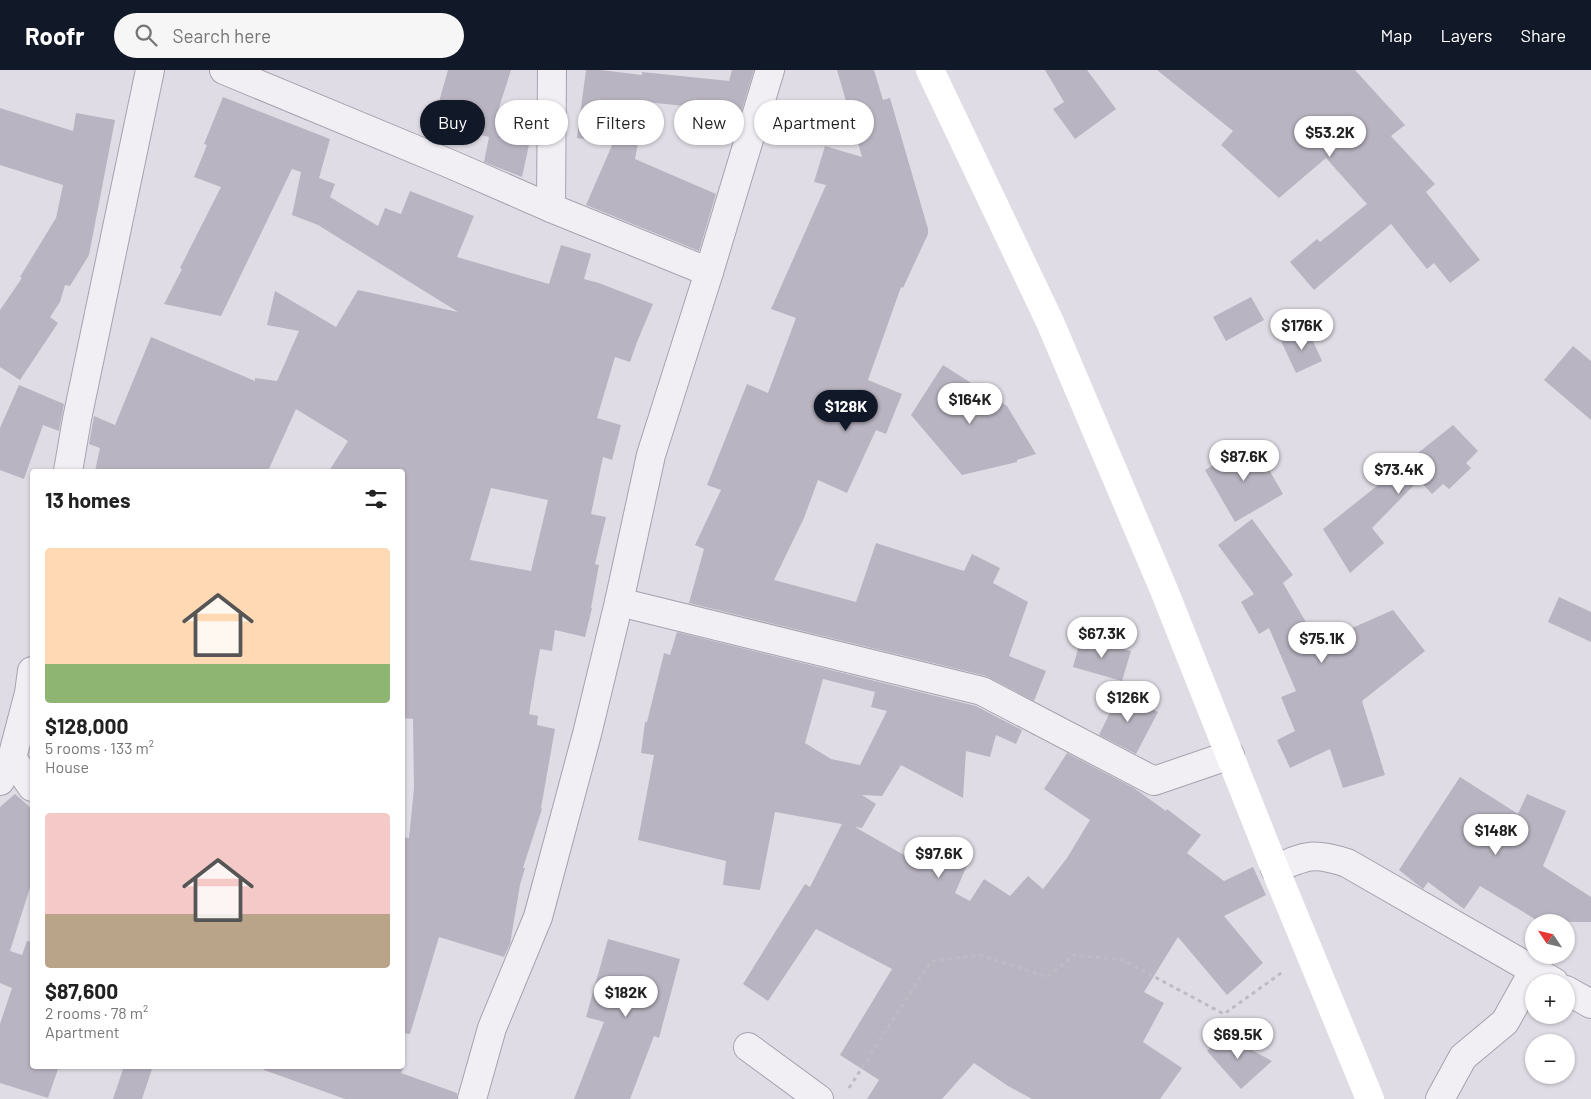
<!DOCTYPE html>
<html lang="en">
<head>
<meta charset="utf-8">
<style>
  :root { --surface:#fff; --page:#f6f6f6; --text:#222; --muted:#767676; --accent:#111827 }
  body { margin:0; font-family:Barlow,sans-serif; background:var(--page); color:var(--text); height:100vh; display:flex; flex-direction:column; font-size:19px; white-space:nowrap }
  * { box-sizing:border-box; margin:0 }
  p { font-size:16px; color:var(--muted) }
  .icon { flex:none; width:28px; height:28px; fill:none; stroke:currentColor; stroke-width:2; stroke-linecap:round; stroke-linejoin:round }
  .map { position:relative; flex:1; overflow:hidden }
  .details { position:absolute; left:30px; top:399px; width:375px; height:600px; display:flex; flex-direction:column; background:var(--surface); border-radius:5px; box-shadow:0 1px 4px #0004 }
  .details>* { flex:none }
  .guide { position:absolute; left:420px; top:30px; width:475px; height:45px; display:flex; gap:10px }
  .needle { width:32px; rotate:305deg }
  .tools { position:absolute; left:1525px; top:844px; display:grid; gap:10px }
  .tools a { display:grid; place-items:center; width:50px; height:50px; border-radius:50%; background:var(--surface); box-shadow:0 1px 4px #0004; font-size:25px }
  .price { position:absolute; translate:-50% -42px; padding:0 11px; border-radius:18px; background:#fff; color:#222; font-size:16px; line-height:32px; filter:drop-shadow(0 1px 2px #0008) }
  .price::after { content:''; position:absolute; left:50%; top:30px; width:15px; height:11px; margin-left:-8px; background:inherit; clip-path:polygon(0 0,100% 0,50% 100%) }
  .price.on { background:var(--accent); color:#fff }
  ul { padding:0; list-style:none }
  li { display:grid; align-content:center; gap:10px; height:265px; padding:0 15px }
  li span { display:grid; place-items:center; height:155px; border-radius:5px; color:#555 }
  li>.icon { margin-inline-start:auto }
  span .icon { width:90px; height:90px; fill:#fffc; stroke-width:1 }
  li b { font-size:21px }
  h2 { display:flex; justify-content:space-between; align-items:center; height:60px; padding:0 15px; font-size:21px }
  .tag { padding:0 18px; border-radius:22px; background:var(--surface); box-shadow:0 1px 4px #0004; font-size:18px; line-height:45px }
  .tag.on { background:var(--accent); color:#fff }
  header { display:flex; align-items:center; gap:30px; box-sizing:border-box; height:70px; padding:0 25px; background:var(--accent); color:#fff }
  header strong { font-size:24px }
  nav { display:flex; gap:28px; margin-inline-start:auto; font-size:18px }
  .search { width:350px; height:45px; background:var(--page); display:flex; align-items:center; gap:12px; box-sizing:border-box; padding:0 18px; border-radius:28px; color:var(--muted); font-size:19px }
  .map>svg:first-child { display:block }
  .building { fill:#b9b4c1; fill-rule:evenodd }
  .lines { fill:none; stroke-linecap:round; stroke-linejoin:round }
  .minor-casing { stroke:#a7a2ae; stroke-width:30 }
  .tertiary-casing { stroke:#a7a2ae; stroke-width:30 }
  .path { stroke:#bfbac4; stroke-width:3; stroke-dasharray:4 4; stroke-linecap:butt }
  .minor { stroke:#f1eef4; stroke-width:28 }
  .tertiary { stroke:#f1eef4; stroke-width:28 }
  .secondary { stroke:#fff; stroke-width:28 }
</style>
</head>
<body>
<header>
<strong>Roofr</strong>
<div class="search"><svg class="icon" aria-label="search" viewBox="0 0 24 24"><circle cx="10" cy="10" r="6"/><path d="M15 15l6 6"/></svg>Search here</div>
<nav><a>Map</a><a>Layers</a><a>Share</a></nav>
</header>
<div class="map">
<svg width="1591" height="1029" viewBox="0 0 1591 1029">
  <rect width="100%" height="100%" fill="#e0dce5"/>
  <g class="building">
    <path d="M448 0H511L497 44 534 52 522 107 484 92 489 67 433 53Z"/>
    <path d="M586 0H601L642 5V2L729 11 732 0H754L740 46 723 40 646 32 635 89 716 124 699 181 586 135 613 73 577 68Z"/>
    <path d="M837 0H874L883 30 890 28 928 159V164L903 218 901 217 868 310 902 324 886 364 876 360 847 423 818 410 804 448 774 510 856 532 876 473 964 501 972 484 1000 498 993 513 1028 532 1009 586 1046 601 1034 631 986 606 689 533 704 479 695 475 721 420 707 415 747 314 768 323 796 248 771 239 826 115 814 112 825 76 862 87Z"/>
    <path d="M1045 0H1087L1116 39 1075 69 1053 39 1064 32Z"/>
    <path d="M1157 0H1355L1405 55 1391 66 1435 114 1426 122 1480 190 1450 213 1434 193 1427 199 1391 154 1314 220 1290 192 1317 169 1320 172 1367 134 1326 88 1279 128 1221 75 1233 61Z"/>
    <path d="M223 27 330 69 319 108 335 114 330 127 378 156 385 138 401 144 410 121 474 146 457 187 549 214 561 175 591 184 584 209 599 213 653 234 637 272 630 292 615 287 597 348 621 355 612 390 603 387 591 444 606 447 595 494 599 495 591 538H592L585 567 555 560 552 581 540 579 529 644 538 646 537 655 555 659 541 738 542 739 523 798H525L520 815 510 874 504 887 439 867 410 964 402 963V767L409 768 414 718 413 649 402 648V401H329L348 371 296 339 268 401H95L100 378 89 374 94 346 115 355 151 267 255 311V308L277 311 299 261 267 255 275 221 336 257 358 220 458 242 318 155 292 145 301 102 292 99 221 246 164 234 182 199 180 198 221 117 194 107 207 75 204 74ZM491 418 548 430 531 501 470 490Z"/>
    <path d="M0 38 73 61 76 43 115 50 89 185 70 216 65 215 60 232 50 247 58 253 20 310 0 297V240L22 208 20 207 56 148 63 115 0 95Z"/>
    <path d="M1251 227 1264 250 1226 271 1213 247Z"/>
    <path d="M1307 258 1322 291 1296 303 1281 271Z"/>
    <path d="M1573 276 1591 291V350L1544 310Z"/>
    <path d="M943 295 1007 336 1036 384 1017 390V392L962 405 911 345Z"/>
    <path d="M19 315 64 334 59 361 43 355 24 409 0 400V358Z"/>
    <path d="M1453 355 1478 381 1466 393 1471 398 1449 419 1443 414 1432 424 1419 410 1372 458 1384 473 1350 503 1323 459Z"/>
    <path d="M1253 372 1283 424 1235 452 1205 400Z"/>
    <path d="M1252 449 1293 505 1283 513 1318 573 1393 540 1425 581 1362 631 1385 705 1343 718 1330 679 1290 698 1277 670 1295 661 1281 627 1296 621 1269 558 1259 564 1241 532 1254 524 1218 475Z"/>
    <path d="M1559 527 1591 542V572L1548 552Z"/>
    <path d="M677 562 976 636 1022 660 1016 674 996 665 990 687 966 681 963 728 901 695 882 726 862 725 876 734 862 758 855 757 930 800 944 778 968 793 955 823 970 831 984 809 1010 826 1028 806 1043 819 1067 788 1090 750 1044 719 1067 683 1134 718 1166 741 1167 739 1201 765 1187 783 1224 811 1253 797 1266 825 1224 846 1263 893 1227 925 1178 867 1144 922 1164 933 1143 972 1182 998 1160 1029H1032L1008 1016 974 993 942 1029H867L879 1010 840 985 892 899 816 859 768 931 743 914 805 814 810 817 842 754 775 742 760 820 723 815 726 791 638 770 654 685 641 683 645 652H647L664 583 670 585ZM823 609 875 622 871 637 887 641 860 695 831 689 805 673Z"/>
    <path d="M1081 568 1131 581 1122 611 1073 597Z"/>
    <path d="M1120 622 1158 642 1136 684 1099 665Z"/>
    <path d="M1460 707 1518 744 1527 724 1566 741 1543 796 1591 827V852H1540L1480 816 1464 839 1428 812 1423 819 1399 800Z"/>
    <path d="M15 724 32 739V811L10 881 22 885 27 871 32 872V996H59L48 1028 0 1013V954L12 918 0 913V737Z"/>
    <path d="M608 869 680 889 659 968 654 966 630 1029H574L604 952 586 947Z"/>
    <path d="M1224 965 1272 991 1241 1019 1207 981Z"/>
    <path d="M124 996H153L142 1029H113Z"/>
    <path d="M264 996H404L401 1003 457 1023V1029H345L264 1000Z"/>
  </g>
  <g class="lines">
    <g class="minor-casing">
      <g id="minor">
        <path d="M224 0 448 93 551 138 709 202"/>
        <path d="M551 138 552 0"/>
        <path d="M68 401 77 349 150 0"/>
        <path d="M619 532 982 621 1154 711 1230 685"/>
        <path d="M12 688 32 717"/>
        <path d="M0 711 12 688 29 623 32 601"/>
        <path d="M1275 799C1307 785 1313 782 1347 793L1554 912"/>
        <path d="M1566 920 1591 934"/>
        <path d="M748 977 819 1029"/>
        <path d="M1440 1029 1463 987 1505 952 1534 900"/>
      </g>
    </g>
    <g class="tertiary-casing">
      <path id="tertiary" d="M472 1029 492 958 538 847 587 664 619 532 651 385 709 202 770 0"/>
    </g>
    <path class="path" d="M849 1018 931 891 980 885 1047 907 1074 885 1123 890 1224 944 1284 901"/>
    <use href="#minor" class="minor"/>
    <use href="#tertiary" class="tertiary"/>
    <path class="secondary" d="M930 0 1050 252 1164 520 1275 799 1370 1029"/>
  </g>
</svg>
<div class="tools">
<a><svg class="needle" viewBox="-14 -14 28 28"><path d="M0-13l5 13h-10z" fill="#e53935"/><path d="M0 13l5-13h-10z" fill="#767676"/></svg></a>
<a>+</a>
<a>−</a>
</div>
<b class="price" style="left:1330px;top:88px">$53.2K</b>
<b class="price" style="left:1302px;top:281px">$176K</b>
<b class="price" style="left:970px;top:355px">$164K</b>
<b class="price on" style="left:846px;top:362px">$128K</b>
<b class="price" style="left:1244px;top:412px">$87.6K</b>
<b class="price" style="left:1399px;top:425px">$73.4K</b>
<b class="price" style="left:1102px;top:589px">$67.3K</b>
<b class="price" style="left:1322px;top:594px">$75.1K</b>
<b class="price" style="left:1128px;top:653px">$126K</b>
<b class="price" style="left:1496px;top:786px">$148K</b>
<b class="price" style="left:939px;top:809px">$97.6K</b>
<b class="price" style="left:626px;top:948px">$182K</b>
<b class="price" style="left:1238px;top:990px">$69.5K</b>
<div class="guide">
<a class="tag on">Buy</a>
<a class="tag">Rent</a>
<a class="tag">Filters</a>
<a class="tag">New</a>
<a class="tag">Apartment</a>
</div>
<section class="details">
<h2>13 homes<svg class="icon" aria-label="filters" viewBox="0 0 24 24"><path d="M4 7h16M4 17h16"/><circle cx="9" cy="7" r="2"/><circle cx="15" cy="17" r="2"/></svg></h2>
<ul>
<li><span style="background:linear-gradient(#ffd9b3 75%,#8fb573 0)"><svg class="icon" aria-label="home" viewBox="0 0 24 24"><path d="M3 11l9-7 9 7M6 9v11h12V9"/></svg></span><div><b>$128,000</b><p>5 rooms · 133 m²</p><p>House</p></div></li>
<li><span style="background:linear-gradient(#f6c9c9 65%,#b9a48a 0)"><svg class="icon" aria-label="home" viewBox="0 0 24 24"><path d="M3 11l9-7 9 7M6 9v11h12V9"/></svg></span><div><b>$87,600</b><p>2 rooms · 78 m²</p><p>Apartment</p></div></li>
</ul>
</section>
</div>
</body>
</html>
